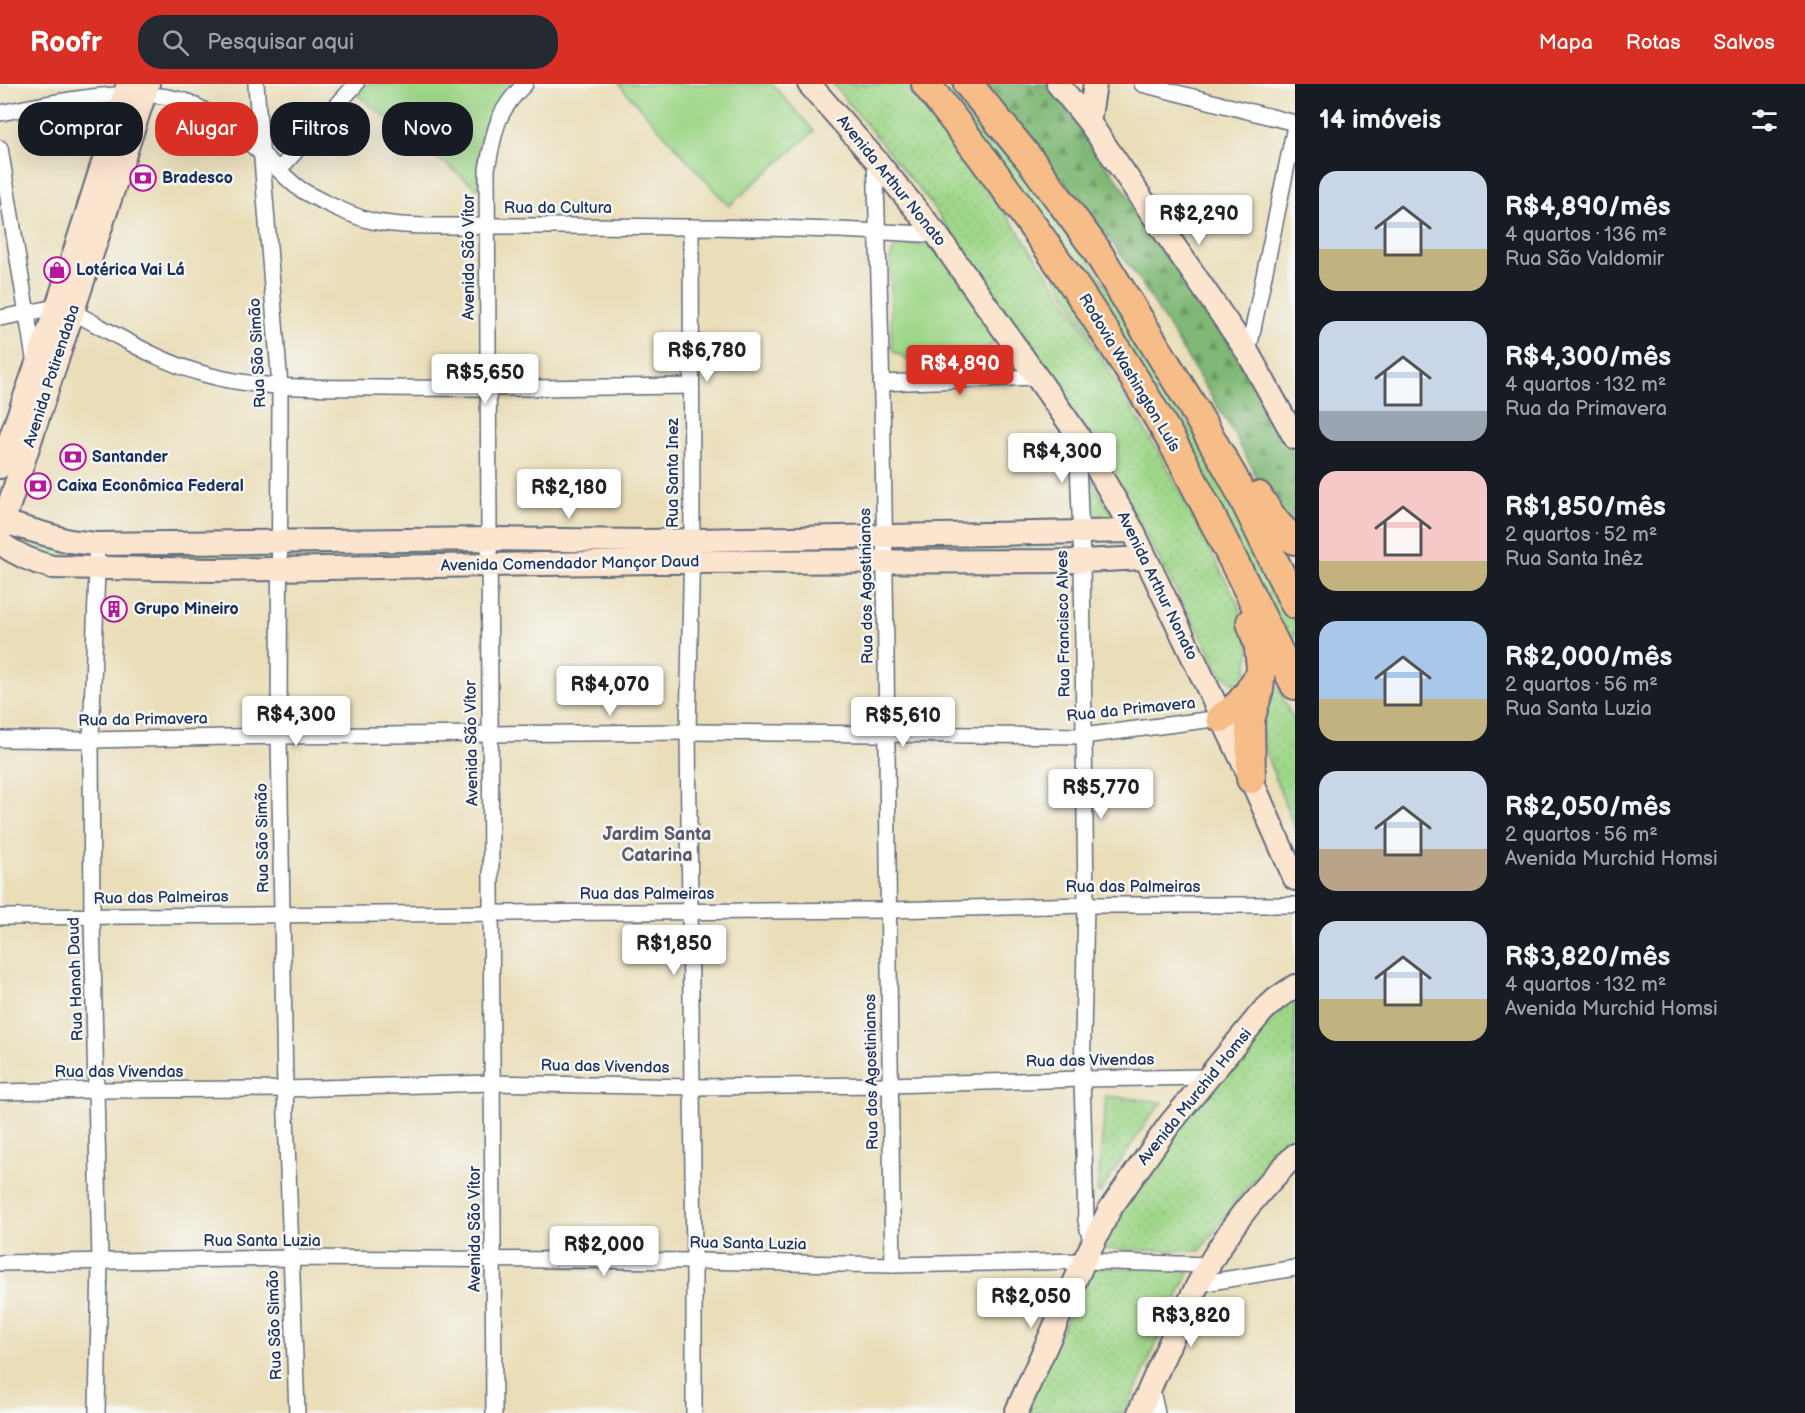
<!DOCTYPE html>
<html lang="pt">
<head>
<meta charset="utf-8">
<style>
  :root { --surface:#171b24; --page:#242831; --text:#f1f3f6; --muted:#9ea1a6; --accent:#d93025 }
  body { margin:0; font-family:"Balsamiq Sans",sans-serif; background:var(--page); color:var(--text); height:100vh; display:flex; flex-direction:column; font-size:22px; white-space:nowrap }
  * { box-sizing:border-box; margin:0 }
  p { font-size:20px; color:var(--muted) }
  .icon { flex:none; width:33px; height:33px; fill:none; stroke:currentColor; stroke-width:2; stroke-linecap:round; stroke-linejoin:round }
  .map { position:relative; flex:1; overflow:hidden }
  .drawer { display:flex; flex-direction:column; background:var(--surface); width:510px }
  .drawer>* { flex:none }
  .hud { position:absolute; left:18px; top:18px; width:570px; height:54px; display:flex; gap:12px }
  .price { position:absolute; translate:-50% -51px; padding:0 14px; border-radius:6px; background:#fff; color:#222; font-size:20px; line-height:39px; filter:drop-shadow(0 2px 3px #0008) }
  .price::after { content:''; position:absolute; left:50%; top:36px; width:18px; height:14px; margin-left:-9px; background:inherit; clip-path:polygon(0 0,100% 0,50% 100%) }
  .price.current { background:var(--accent); color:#fff }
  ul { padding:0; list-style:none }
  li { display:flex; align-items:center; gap:18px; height:150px; padding:0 24px }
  li span { display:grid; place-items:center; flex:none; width:168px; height:120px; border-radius:18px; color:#555 }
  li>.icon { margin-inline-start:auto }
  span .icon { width:72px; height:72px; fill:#fffc; stroke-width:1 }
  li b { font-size:26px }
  h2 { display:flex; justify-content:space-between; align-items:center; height:72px; padding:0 24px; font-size:26px }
  .tag { padding:0 21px; border-radius:24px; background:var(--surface); box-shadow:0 6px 24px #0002; font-size:21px; line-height:54px }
  .tag.current { background:var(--accent); color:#fff }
  header { display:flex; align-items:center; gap:36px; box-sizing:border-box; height:84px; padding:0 30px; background:var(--accent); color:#fff }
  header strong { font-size:28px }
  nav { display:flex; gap:33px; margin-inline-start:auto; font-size:21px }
  .search { width:420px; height:54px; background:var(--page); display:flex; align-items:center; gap:15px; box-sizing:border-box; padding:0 21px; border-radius:24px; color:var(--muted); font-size:22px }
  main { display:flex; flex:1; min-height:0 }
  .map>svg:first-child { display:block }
  .grass { fill:url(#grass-dots); stroke:#5d8374; stroke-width:1.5 }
  .forest { fill:url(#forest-firs); stroke:#4d746a; stroke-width:1.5 }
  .park { fill:#9fd789; stroke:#5d8374; stroke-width:1.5 }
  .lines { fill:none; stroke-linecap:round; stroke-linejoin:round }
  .street-casing { stroke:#636c7e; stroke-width:18 }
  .secondary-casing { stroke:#636c7e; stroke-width:26 }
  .highway-casing { stroke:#636c7e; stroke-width:32 }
  .street { stroke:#fff; stroke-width:15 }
  .secondary { stroke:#fce5cf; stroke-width:22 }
  .highway { stroke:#f7bd88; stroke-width:28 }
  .labels { text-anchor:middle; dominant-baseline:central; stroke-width:5; stroke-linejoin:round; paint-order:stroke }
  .poi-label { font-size:16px; font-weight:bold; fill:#1b2f5e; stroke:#f6f6f2; text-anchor:start }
  .street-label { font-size:16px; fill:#1b2f5e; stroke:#f6f6f2 }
  .neighbourhood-label { font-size:18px; font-weight:bold; fill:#5d5c6e; stroke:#f6f6f2 }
</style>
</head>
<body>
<header>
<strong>Roofr</strong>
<div class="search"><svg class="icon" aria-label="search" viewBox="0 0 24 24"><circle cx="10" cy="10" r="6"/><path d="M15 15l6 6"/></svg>Pesquisar aqui</div>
<nav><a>Mapa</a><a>Rotas</a><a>Salvos</a></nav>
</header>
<main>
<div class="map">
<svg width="1295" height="1329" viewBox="0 0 1295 1329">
  <defs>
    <pattern id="grass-dots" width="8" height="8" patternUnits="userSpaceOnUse" patternTransform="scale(1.5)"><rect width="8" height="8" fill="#9fd789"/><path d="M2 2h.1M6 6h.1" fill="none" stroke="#88b979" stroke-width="1.8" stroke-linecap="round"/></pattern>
    <pattern id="forest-firs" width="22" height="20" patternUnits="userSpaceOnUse" patternTransform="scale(1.5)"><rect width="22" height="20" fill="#7fb875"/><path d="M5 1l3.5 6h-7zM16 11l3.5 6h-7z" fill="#679663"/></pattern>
  </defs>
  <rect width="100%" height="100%" fill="#f6f6f2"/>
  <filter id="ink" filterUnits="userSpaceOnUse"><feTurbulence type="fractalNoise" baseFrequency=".0167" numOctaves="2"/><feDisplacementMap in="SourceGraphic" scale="12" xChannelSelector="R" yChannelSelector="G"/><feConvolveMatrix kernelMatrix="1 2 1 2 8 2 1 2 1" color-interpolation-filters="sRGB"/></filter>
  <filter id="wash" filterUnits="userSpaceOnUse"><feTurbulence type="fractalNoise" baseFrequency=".008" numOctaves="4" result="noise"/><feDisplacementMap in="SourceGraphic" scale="24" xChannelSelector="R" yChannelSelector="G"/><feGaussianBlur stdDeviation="1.35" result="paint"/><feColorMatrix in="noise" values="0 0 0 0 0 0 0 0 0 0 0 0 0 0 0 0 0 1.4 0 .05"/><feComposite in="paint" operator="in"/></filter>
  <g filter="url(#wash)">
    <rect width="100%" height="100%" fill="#eadeb9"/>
    <g class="grass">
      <path d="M833 0H905L1014 141 1080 238 1170 388 1236 516 1246 540 1250 564 1245 601C1221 598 1216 582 1207 562L1121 406 1037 271 928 116Z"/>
      <path d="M936 0H959L1066 136 1246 436 1295 535V579Z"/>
      <path d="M1089 393 1115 433 1113 439 1089 441Z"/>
      <path d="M9 447 80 469 79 474 74 479 5 457Z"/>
      <path d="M1065 458 1071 460 1073 463V468H897V463Z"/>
      <path d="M268 461 275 472 270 475 113 476 111 470Z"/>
      <path d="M473 463 474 471 292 474 289 469 290 465Z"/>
      <path d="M1267 582 1295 639V746L1264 664 1260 621Z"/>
      <path d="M1292 918 1295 920V1050L1239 1113 1200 1167 1103 1165 1101 1156 1179 1036 1285 920Z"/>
      <path d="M1106 1012 1163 1018 1146 1038 1100 1109 1097 1108Z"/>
      <path d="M1090 1183 1190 1186 1125 1329H1025Z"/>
    </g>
    <path class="forest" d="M984 0H1048L1196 204 1285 352 1295 373V448L1268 415 1232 346 1139 195 1090 129Z"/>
    <g class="park">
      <path d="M365 0H515L510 5 484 46 479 82 478 105 356 10Z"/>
      <path d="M619 0H772L814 47 729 122Z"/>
      <path d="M901 160 935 162 998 247 997 256 976 275 961 280 910 278 892 266 890 176 893 166Z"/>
    </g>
  </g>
  <g filter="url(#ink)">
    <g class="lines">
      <g class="street-casing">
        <g id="street">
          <path d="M256 0 280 302 279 652 285 1005 297 1329"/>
          <path d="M1142 0 1295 39"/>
          <path d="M0 29C54 18 137 0 188 18 216 31 241 51 264 72 275 82 285 93 296 102 310 113 354 133 372 137 402 143 434 142 465 142 499 142 534 142 568 142 691 143 814 143 937 151"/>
          <path d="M0 64 35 280"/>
          <path d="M875 75C889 443 886 812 893 1181"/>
          <path d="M279 86 356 0"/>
          <path d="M691 143 692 455 688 648 694 1177V1329"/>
          <path d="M0 234 57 223 73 228C115 250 159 278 204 290 263 307 325 303 386 304 487 305 589 303 691 302"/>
          <path d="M1248 269 1295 42"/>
          <path d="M881 299 1037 293"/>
          <path d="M1077 355 1082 477 1086 821 1082 995 1086 1137 1092 1161"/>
          <path d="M96 460 97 485 91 656 92 833 100 1177 97 1329"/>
          <path d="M0 655 91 656 279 652 688 648 1083 652 1221 634"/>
          <path d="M0 833 889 826 1086 821H1295"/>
          <path d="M0 1008 97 1006 285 1005 492 999 692 1003 890 1001 1082 995 1209 993"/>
          <path d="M0 1179 291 1174 694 1177 893 1181 1084 1177 1208 1181"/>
          <path d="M1199 1200 1295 1184"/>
          <path d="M1151 1303 1157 1329"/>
          <path d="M494 1329 487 85C495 46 495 29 525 0"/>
        </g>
      </g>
      <g class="secondary-casing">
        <g id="secondary">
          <path d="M809 0 875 75 937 151 1077 350 1133 447 1251 695 1295 795"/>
          <path d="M1058 0 1089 38 1248 269 1295 354"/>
          <path d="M1089 38 1095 0"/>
          <path d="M0 383 57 223 128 0"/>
          <path d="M0 437 69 457 96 460 489 455 646 457 1133 447"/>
          <path d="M0 448 148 0"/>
          <path d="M0 459C17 471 32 478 52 483L214 486 656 478 1082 477 1145 474"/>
          <path d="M1016 1329 1084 1177 1110 1125 1169 1041 1262 928 1276 915 1295 902"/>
          <path d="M1139 1329C1166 1269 1190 1206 1227 1152 1246 1122 1271 1096 1295 1071"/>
        </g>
      </g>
      <g class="highway-casing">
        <g id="highway">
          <path d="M926 0C1015 113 1098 229 1170 354 1183 376 1194 400 1206 422 1236 482 1266 541 1295 601"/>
          <path d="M968 0 1031 77 1095 164 1191 320 1234 395 1295 520"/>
          <path d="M1258 412C1269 429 1278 445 1295 456"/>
          <path d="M1251 538 1259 563 1261 585 1259 605 1250 636 1251 695"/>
          <path d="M1221 634C1236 625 1247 613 1255 598"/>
        </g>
      </g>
      <use href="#street" class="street"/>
      <use href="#secondary" class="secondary"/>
      <use href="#highway" class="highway"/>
    </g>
  </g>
  <defs>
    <g id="bank-ring" transform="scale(1.35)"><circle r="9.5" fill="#f6f6f2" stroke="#b5179e" stroke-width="1.5"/><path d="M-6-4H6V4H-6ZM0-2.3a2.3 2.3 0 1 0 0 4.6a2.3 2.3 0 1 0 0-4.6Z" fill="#b5179e"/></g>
    <g id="shop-ring" transform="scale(1.35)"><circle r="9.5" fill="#f6f6f2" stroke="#b5179e" stroke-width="1.5"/><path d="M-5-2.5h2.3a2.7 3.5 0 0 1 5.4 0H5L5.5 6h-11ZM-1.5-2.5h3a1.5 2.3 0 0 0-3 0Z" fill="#b5179e"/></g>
    <g id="building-ring" transform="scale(1.35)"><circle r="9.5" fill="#f6f6f2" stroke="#b5179e" stroke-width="1.5"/><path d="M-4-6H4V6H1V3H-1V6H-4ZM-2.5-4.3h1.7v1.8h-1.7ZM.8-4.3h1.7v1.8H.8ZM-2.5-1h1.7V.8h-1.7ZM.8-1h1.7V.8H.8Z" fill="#b5179e"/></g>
  </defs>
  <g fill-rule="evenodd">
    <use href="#bank-ring" x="143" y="94"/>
    <use href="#shop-ring" x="57" y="186"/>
    <use href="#bank-ring" x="73" y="373"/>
    <use href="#bank-ring" x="38" y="402"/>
    <use href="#building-ring" x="114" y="525"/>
  </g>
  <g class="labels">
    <g class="poi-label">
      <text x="162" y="94">Bradesco</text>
      <text x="76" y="186">Lotérica Vai Lá</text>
      <text x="92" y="373">Santander</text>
      <text x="57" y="402">Caixa Econômica Federal</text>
      <text x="134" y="525">Grupo Mineiro</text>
    </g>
    <g class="street-label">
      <text transform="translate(891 97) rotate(51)">Avenida Arthur Nonato</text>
      <text x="558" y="124">Rua da Cultura</text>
      <text transform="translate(469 173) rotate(-90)">Avenida São Vítor</text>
      <text transform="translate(258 269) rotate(-93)">Rua São Simão</text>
      <text transform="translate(1129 289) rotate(59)">Rodovia Washington Luís</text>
      <text transform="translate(52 292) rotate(-72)">Avenida Potirendaba</text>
      <text transform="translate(673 389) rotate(-90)">Rua Santa Inez</text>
      <text transform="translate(570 480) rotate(-1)">Avenida Comendador Mançor Daud</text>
      <text transform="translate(867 502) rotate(-91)">Rua dos Agostinianos</text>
      <text transform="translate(1157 502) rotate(64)">Avenida Arthur Nonato</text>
      <text transform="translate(1064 540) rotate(-91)">Rua Francisco Alves</text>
      <text transform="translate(1131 626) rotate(-6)">Rua da Primavera</text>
      <text transform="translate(143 636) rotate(-1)">Rua da Primavera</text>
      <text transform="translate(472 659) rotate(-91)">Avenida São Vítor</text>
      <text transform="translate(263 754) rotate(-91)">Rua São Simão</text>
      <text x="1133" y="803">Rua das Palmeiras</text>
      <text x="647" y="810">Rua das Palmeiras</text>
      <text transform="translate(161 814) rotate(-1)">Rua das Palmeiras</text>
      <text transform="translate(76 895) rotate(-92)">Rua Hanah Daud</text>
      <text transform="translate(1090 977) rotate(-1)">Rua das Vivendas</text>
      <text transform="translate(605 983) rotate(1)">Rua das Vivendas</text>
      <text x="119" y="988">Rua das Vivendas</text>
      <text transform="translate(872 988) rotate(-91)">Rua dos Agostinianos</text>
      <text transform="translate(1195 1013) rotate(-51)">Avenida Murchid Homsi</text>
      <text transform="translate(475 1145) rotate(-90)">Avenida São Vítor</text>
      <text x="262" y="1157">Rua Santa Luzia</text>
      <text transform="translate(748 1160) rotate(1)">Rua Santa Luzia</text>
      <text transform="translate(275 1241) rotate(-92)">Rua São Simão</text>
    </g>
    <g class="neighbourhood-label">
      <text x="657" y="750">Jardim Santa<tspan x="657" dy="21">Catarina</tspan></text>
    </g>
  </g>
</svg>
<b class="price" style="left:1199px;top:162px">R$2,290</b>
<b class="price" style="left:707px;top:299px">R$6,780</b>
<b class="price current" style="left:960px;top:312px">R$4,890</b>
<b class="price" style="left:485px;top:321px">R$5,650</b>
<b class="price" style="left:1062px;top:400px">R$4,300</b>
<b class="price" style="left:569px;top:436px">R$2,180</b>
<b class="price" style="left:610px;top:633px">R$4,070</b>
<b class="price" style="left:296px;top:663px">R$4,300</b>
<b class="price" style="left:903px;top:664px">R$5,610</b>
<b class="price" style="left:1101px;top:736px">R$5,770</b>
<b class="price" style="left:674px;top:892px">R$1,850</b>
<b class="price" style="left:604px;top:1193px">R$2,000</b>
<b class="price" style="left:1031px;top:1245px">R$2,050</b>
<b class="price" style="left:1191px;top:1264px">R$3,820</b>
<div class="hud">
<a class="tag">Comprar</a>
<a class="tag current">Alugar</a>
<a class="tag">Filtros</a>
<a class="tag">Novo</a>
</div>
</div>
<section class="drawer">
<h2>14 imóveis<svg class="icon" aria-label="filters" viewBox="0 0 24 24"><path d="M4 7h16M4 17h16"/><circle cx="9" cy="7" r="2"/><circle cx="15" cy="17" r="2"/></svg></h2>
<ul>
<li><span style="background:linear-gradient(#c9d6e8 65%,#c2b280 0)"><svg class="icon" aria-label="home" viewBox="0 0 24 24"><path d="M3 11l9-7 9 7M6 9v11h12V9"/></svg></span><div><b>R$4,890/mês</b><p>4 quartos · 136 m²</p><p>Rua São Valdomir</p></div></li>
<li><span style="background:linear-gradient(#c9d6e8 75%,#9aa5b1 0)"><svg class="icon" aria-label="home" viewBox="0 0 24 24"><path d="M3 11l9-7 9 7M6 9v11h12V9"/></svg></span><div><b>R$4,300/mês</b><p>4 quartos · 132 m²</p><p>Rua da Primavera</p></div></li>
<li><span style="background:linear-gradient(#f6c9c9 75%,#c2b280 0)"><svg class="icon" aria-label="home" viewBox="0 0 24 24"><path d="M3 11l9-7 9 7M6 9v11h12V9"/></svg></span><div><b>R$1,850/mês</b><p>2 quartos · 52 m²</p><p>Rua Santa Inêz</p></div></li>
<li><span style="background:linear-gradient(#a9c7e8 65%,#c2b280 0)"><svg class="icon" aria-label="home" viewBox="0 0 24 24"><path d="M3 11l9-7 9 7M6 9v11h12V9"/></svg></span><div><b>R$2,000/mês</b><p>2 quartos · 56 m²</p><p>Rua Santa Luzia</p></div></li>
<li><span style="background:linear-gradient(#c9d6e8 65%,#b9a48a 0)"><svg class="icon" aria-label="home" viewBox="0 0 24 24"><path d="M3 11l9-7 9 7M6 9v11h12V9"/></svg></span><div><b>R$2,050/mês</b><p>2 quartos · 56 m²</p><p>Avenida Murchid Homsi</p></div></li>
<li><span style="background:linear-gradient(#c9d6e8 65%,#c2b280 0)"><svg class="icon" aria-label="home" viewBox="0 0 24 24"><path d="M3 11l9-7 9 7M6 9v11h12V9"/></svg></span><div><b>R$3,820/mês</b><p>4 quartos · 132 m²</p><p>Avenida Murchid Homsi</p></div></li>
</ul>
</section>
</main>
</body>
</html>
